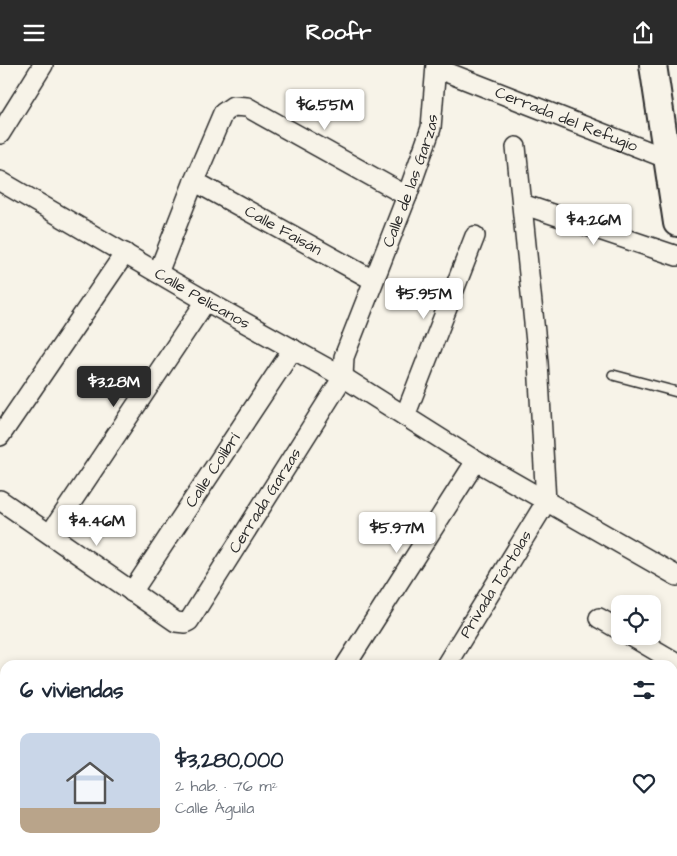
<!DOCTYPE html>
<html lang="es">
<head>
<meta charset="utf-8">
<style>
  :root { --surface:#fff; --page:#f2f2f3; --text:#1f2937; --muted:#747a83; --line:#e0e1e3; --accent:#2b2b2b }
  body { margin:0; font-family:"Architects Daughter",sans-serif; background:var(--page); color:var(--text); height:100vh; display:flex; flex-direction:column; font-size:19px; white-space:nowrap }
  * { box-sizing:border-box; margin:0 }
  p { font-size:16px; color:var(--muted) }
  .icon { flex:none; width:28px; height:28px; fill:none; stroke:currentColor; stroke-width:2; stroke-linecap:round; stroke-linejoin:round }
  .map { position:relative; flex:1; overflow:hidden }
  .side { position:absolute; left:0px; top:595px; width:678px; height:196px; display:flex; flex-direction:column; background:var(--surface); border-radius:15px 15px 0 0; box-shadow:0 2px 8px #0003 }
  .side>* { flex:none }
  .tools { position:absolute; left:611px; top:530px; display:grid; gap:10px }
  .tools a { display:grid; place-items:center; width:50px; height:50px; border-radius:10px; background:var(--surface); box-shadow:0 2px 8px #0003; font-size:25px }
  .price { position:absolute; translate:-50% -42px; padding:0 11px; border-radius:5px; background:#fff; color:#222; font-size:16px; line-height:32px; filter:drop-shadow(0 1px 2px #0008) }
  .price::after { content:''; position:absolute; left:50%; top:30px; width:15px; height:11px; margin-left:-8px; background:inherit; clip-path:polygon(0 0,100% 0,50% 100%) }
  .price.on { background:var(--accent); color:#fff }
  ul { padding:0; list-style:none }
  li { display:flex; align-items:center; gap:15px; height:125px; padding:0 20px }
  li+li { border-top:1px solid var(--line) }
  li span { display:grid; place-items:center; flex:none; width:140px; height:100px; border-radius:10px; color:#555 }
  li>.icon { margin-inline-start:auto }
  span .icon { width:60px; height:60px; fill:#fffc; stroke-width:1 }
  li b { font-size:21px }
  h2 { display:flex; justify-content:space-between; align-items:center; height:60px; padding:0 20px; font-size:21px }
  header { display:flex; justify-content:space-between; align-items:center; height:65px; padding:0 20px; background:var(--accent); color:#fff; font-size:22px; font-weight:700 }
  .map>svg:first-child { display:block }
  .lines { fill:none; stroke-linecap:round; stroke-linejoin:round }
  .service-casing { stroke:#2b2b2b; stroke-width:12 }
  .minor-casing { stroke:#2b2b2b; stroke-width:22 }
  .secondary-casing { stroke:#2b2b2b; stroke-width:30 }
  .service { stroke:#f7f3e8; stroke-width:9 }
  .minor { stroke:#f7f3e8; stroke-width:19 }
  .secondary { stroke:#f7f3e8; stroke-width:26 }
  .labels { text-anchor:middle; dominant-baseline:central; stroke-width:5; stroke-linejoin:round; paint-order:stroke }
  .street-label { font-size:16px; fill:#2b2b2b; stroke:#f7f3e8 }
</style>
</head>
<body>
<header><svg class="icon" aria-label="menu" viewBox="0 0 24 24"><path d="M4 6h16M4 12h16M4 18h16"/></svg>Roofr<svg class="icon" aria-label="share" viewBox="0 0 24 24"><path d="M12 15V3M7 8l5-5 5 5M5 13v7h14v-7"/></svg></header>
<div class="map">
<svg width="677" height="791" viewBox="0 0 677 791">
  <rect width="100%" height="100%" fill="#f7f3e8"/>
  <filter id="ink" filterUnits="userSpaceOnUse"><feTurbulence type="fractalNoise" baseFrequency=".02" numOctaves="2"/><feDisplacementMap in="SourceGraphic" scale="10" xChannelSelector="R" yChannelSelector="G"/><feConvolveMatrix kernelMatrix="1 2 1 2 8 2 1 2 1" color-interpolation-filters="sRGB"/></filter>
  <g filter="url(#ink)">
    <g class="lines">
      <g class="service-casing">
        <path id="service" d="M613 310 677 327"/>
      </g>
      <g class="minor-casing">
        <g id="minor">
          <path id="s1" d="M436 3 668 94"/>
          <path d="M0 69 43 0"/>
          <path id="s2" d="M0 116 206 236 343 312 476 396 677 511"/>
          <path id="s3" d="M194 116 373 215"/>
          <path d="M522 139 677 191"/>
          <path d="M158 208 194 116 223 48 233 41 247 42 407 131"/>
          <path d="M405 351 475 171"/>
          <path d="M0 371 125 188"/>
          <path id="s4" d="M0 435 176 557 185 558 189 556 343 312 344 292 407 131 431 63 436 0"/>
          <path d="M50 469 206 236"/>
          <path id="s5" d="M132 527 293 284"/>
          <path d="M599 553 620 565"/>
          <path d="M631 571 677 598"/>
          <path d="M346 600 476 396"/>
          <path id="s6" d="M446 600 546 437 538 297 516 82"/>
          <path d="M0 781 5 779"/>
          <path d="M20 786 28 791"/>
          <path d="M311 786 318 791"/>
          <path d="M583 786 591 791"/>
          <path d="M89 791 92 786"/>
          <path d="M420 791 423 786"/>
        </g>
      </g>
      <g class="secondary-casing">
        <g id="secondary">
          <path d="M653 0 677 158"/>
          <path d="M672 622 677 614"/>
          <path d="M563 791 566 786"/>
        </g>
      </g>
      <use href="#service" class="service"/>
      <use href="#minor" class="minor"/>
      <use href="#secondary" class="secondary"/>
    </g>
  </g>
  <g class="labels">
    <g class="street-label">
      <text stroke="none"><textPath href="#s1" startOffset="140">Cerrada del Refugio</textPath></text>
      <text stroke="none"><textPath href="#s4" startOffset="725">Calle de las Garzas</textPath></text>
      <text stroke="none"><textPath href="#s3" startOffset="102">Calle Faisán</textPath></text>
      <text stroke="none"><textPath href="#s2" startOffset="234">Calle Pelicanos</textPath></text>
      <text stroke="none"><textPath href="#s5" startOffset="146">Calle Colibrí</textPath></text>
      <text stroke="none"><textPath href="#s4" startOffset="370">Cerrada Garzas</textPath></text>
      <text stroke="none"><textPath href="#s6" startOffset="95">Privada Tórtolas</textPath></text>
    </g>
  </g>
</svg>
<div class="tools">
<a><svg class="icon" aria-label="locate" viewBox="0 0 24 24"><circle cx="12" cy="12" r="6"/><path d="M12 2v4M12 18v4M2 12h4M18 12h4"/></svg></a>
</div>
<b class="price" style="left:325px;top:66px">$6.55M</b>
<b class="price" style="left:594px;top:181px">$4.26M</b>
<b class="price" style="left:424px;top:255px">$5.95M</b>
<b class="price on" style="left:114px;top:343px">$3.28M</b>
<b class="price" style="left:97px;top:482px">$4.46M</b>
<b class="price" style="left:397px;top:489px">$5.97M</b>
<section class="side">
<h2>6 viviendas<svg class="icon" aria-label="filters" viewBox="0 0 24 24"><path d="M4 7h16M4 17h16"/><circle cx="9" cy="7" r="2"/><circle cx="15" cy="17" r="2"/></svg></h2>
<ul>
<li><span style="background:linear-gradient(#c9d6e8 75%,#b9a48a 0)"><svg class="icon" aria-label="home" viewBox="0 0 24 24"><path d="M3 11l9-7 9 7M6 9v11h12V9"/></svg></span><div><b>$3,280,000</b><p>2 hab. · 76 m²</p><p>Calle Águila</p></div><svg class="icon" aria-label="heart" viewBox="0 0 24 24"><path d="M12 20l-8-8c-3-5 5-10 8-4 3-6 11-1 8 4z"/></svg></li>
</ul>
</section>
</div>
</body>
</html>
